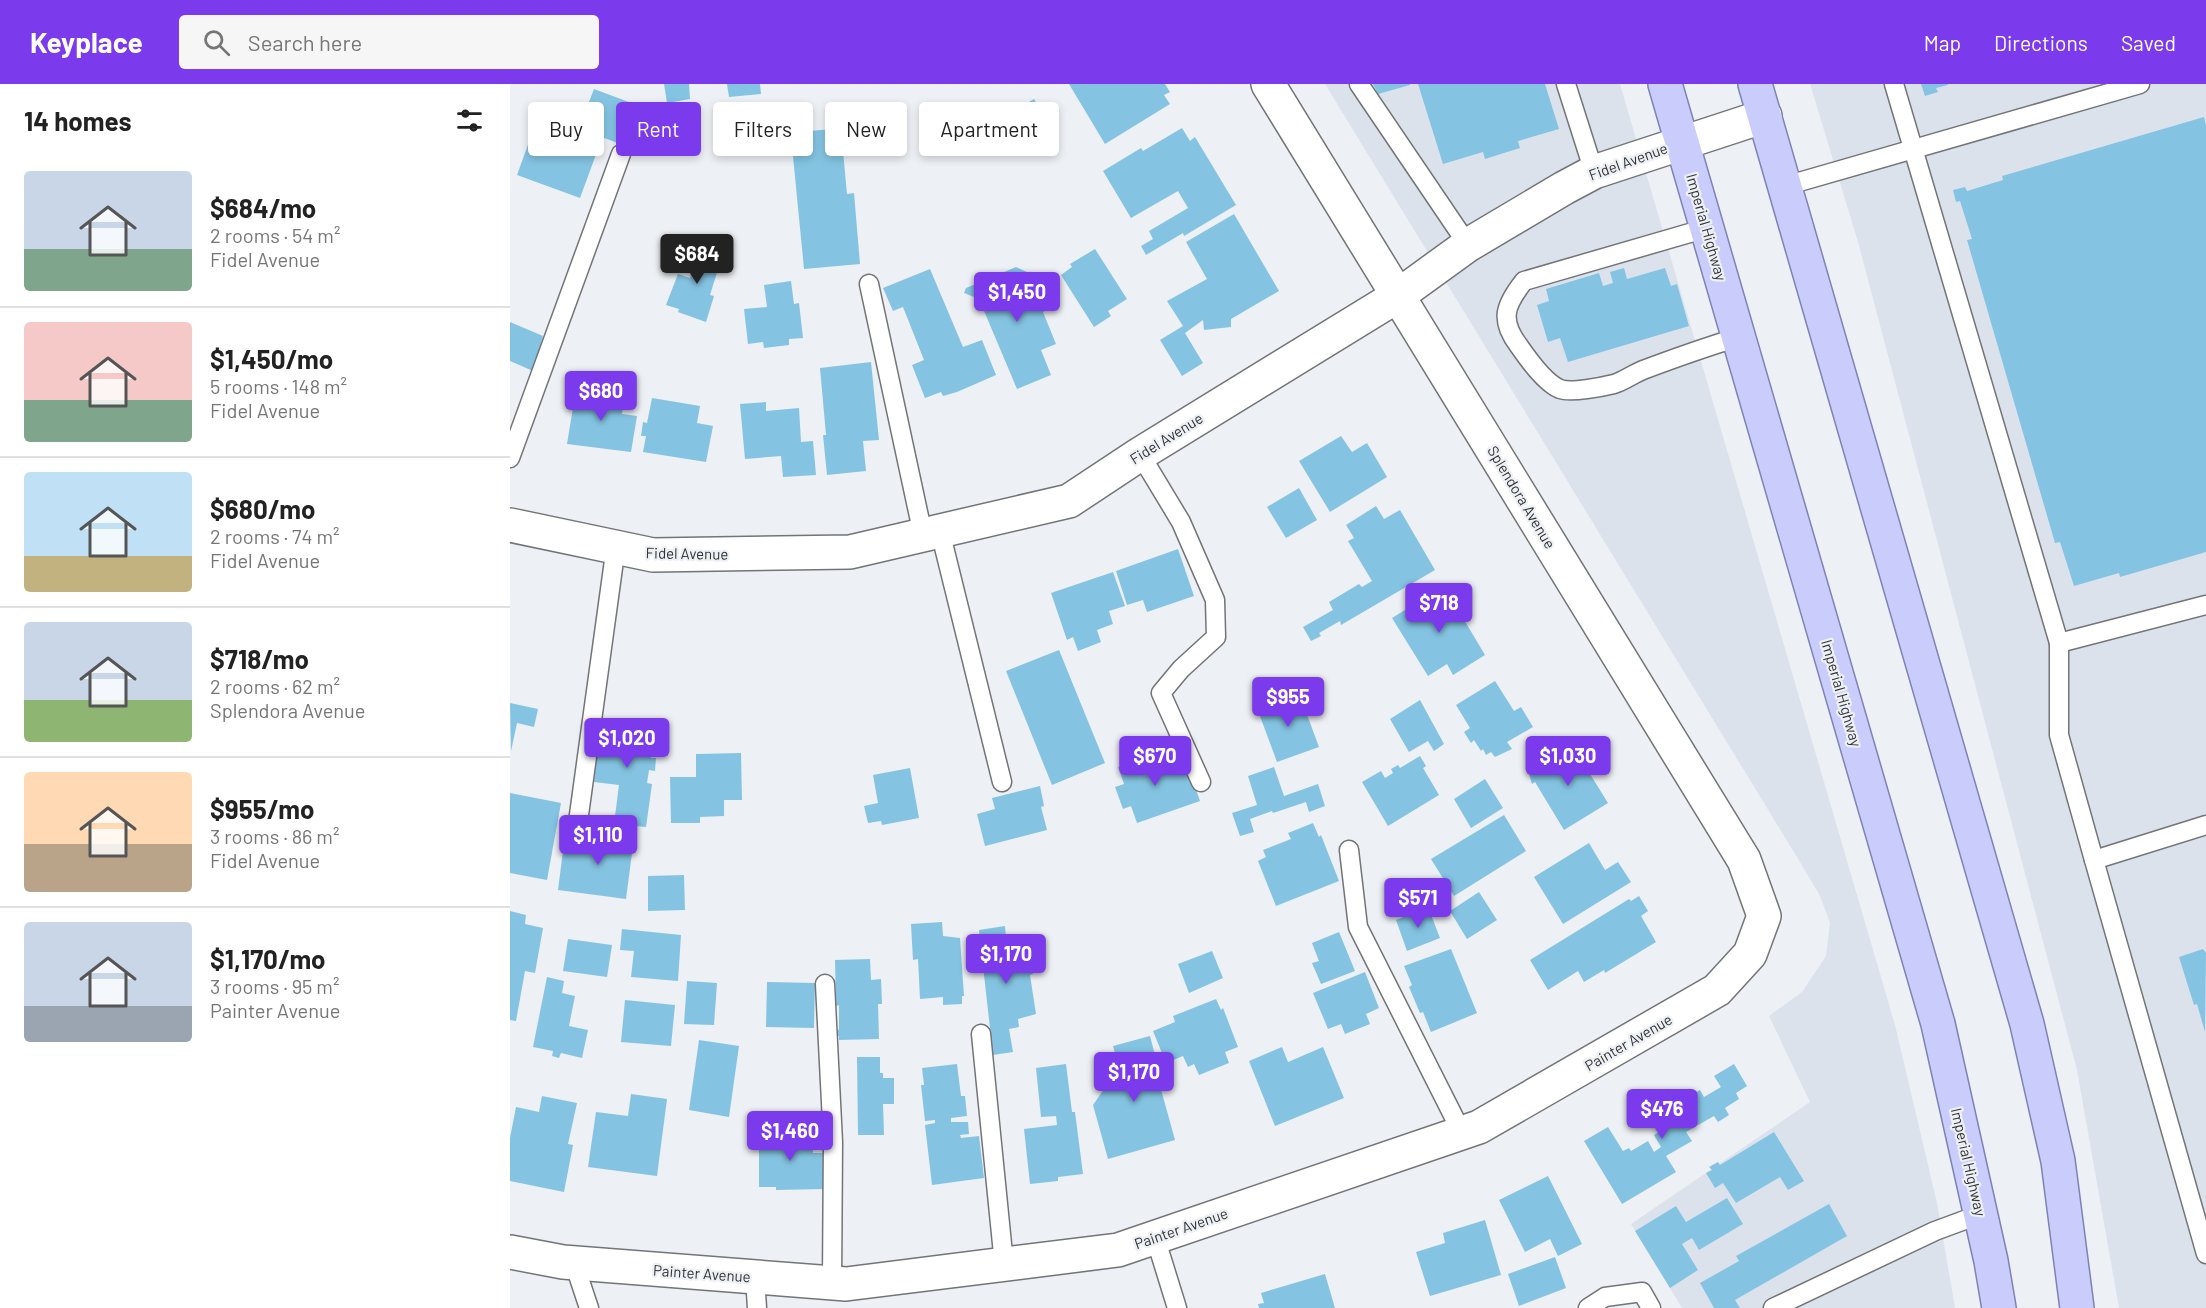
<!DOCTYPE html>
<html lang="en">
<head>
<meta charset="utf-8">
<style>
  :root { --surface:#fff; --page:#f6f6f6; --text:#222; --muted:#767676; --line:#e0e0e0; --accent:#7c3aed }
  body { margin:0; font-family:Barlow,sans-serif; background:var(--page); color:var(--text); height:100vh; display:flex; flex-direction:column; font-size:22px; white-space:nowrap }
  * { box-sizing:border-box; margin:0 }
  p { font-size:20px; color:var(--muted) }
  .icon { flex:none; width:33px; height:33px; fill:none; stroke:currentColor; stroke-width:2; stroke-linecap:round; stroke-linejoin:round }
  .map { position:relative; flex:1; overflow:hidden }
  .details { display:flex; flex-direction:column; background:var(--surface); width:510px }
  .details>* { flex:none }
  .guide { position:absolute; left:18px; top:18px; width:570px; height:54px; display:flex; gap:12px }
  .price { position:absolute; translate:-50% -51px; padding:0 14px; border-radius:6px; background:var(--accent); color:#fff; font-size:20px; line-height:39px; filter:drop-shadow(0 2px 3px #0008) }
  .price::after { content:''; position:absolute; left:50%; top:36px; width:18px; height:14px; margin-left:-9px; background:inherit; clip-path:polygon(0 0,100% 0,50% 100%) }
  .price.on { background:#222; color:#fff }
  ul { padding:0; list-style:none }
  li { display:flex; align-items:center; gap:18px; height:150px; padding:0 24px }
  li+li { border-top:2px solid var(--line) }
  li span { display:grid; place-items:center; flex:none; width:168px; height:120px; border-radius:6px; color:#555 }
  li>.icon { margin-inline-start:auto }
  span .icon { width:72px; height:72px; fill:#fffc; stroke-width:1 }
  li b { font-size:26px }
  h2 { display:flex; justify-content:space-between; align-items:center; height:72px; padding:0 24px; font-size:26px }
  .pill { padding:0 21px; border-radius:6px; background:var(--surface); box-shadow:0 3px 9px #0003; font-size:21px; line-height:54px }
  .pill.on { background:var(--accent); color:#fff }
  header { display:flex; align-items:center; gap:36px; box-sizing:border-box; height:84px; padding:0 30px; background:var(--accent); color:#fff }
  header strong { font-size:28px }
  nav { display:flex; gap:33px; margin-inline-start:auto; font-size:21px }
  .search { width:420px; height:54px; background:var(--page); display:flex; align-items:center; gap:15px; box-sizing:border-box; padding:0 21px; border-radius:6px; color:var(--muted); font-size:22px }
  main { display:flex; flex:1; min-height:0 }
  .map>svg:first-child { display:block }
  .built { fill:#dce2ec }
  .building { fill:#84c4e2 }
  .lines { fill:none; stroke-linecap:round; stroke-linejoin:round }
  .service-casing { stroke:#727477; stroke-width:21 }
  .minor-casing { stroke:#727477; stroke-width:36 }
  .primary-casing { stroke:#7e82b4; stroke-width:36 }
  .service { stroke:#fff; stroke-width:18 }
  .minor { stroke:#fff; stroke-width:33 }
  .primary { stroke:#cacdfb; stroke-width:33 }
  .labels { text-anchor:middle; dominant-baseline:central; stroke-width:4.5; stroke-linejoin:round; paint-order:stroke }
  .street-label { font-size:15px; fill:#323334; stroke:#edf0f4 }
</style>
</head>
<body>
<header>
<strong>Keyplace</strong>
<div class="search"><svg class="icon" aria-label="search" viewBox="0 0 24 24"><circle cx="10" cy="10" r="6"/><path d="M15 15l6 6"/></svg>Search here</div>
<nav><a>Map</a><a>Directions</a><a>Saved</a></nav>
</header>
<main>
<section class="details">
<h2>14 homes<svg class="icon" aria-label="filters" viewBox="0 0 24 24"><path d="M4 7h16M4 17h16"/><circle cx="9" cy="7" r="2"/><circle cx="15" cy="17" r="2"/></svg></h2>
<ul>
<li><span style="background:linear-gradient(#c9d6e8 65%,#7fa58c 0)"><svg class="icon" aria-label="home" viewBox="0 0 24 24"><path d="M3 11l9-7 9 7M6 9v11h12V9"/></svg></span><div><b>$684/mo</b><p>2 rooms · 54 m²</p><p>Fidel Avenue</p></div></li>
<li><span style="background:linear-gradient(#f6c9c9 65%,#7fa58c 0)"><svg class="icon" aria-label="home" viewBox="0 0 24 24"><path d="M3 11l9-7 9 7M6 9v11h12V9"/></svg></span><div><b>$1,450/mo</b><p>5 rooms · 148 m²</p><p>Fidel Avenue</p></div></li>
<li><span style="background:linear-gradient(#bfe0f5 70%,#c2b280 0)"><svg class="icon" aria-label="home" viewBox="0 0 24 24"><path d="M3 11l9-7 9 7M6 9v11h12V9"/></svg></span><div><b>$680/mo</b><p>2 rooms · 74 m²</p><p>Fidel Avenue</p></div></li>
<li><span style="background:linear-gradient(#c9d6e8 65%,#8fb573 0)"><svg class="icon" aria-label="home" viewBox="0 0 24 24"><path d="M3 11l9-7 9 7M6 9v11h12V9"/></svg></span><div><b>$718/mo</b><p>2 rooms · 62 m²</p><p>Splendora Avenue</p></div></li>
<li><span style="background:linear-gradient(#ffd9b3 60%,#b9a48a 0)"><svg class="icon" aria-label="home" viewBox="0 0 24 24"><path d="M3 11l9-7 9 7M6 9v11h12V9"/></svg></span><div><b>$955/mo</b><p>3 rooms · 86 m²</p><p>Fidel Avenue</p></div></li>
<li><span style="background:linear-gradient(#c9d6e8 70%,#9aa5b1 0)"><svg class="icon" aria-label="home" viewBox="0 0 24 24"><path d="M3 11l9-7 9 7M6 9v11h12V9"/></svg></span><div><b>$1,170/mo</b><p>3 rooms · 95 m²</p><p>Painter Avenue</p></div></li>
</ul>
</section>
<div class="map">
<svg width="1696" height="1224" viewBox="0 0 1696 1224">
  <rect width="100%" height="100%" fill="#edf0f4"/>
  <g class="built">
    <path d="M815 0H1110L1385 941 1427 1119 1445 1224H1172L1121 1140 1300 1018 1259 932 1292 908 1316 872 1320 839 1310 812 1290 778Z"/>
    <path d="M1300 0H1696V1224H1609L1567 986 1348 158Z"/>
  </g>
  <g class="building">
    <path d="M154 0H179L180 15 157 19Z"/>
    <path d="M217 0H250L251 10 219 13Z"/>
    <path d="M559 0H655L660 8 654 11 660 20 595 60Z"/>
    <path d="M863 0H900V1L868 10Z"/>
    <path d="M908 0H1035L1049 45 1008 57 1010 64 975 75 973 68 933 80Z"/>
    <path d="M1411 0H1438V1L1426 4 1428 8 1415 12Z"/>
    <path d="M84 5 143 27 128 67 69 44Z"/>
    <path d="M524 15 542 44 513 62 495 32Z"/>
    <path d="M1694 33 1696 41V468L1610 493 1609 489 1564 502 1550 458 1545 459 1457 156 1462 155 1450 117 1446 118 1443 106 1455 103 1457 107 1493 96 1492 92Z"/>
    <path d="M24 44 41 50 40 53 49 56 56 44 86 54 88 65 70 114 7 91Z"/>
    <path d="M672 44 680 57 685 53 726 121 674 152 673 149 636 171 631 162 643 155 639 147 678 124 668 107 621 134 593 87 631 64 633 67Z"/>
    <path d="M321 45 324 68 333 67 337 110 344 109 350 180 294 185 283 72 292 71 290 48Z"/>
    <path d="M724 130 769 207 721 235V243L694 246 693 236 675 249 693 279 672 292 650 256 673 242 657 217 697 195 676 158Z"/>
    <path d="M191 159 214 166 200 211 204 212 196 238 168 228 169 225 156 221 168 190 180 194Z"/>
    <path d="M585 165 617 215 598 227 601 232 584 243 551 191 562 183 560 180Z"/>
    <path d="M506 183 519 189 535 227 533 228 546 260 531 266 541 291 507 305 469 215 454 209 456 204Z"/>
    <path d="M1114 184 1117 195 1155 184 1161 202 1167 200 1179 242 1058 278 1050 254 1038 258 1027 221 1039 217 1036 205 1089 189 1093 202 1103 199 1100 188Z"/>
    <path d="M420 185 453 263 472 256 486 291 447 308 433 312 431 308 415 314 402 281 414 276 393 223 383 227 373 204Z"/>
    <path d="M281 197 284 220 289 219 293 254 279 255V261L254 264 253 258 238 260 234 225 257 223 254 201Z"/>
    <path d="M0 238 33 252 23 287 0 277Z"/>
    <path d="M361 278 369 356 353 357 356 387 317 391 313 351H316L310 284Z"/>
    <path d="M66 305 114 313 112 330 127 332 121 368 57 360Z"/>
    <path d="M142 314 190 322 187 339 203 342 196 378 133 368 136 352H131L133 338 137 339Z"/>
    <path d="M256 318V327L289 324 291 358 303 357 306 391 273 393 271 372 235 375 230 320Z"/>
    <path d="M831 352 842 368 857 359 877 393 820 428 789 377Z"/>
    <path d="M789 404 807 436 776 454 757 423Z"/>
    <path d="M866 422 874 435 890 426 925 486 831 541 830 537 809 549 811 552 801 557 793 543 823 526 819 518 849 500 852 503 862 497 838 457 844 454 836 441Z"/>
    <path d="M668 465 684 512 637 528 633 516 617 521 606 487Z"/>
    <path d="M603 488 615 522 599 527 603 540 587 546 591 558 568 567 563 553 557 556 541 509Z"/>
    <path d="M934 502 975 571 943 591 937 580 918 592 882 534Z"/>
    <path d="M549 566 595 679 542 701 496 587Z"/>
    <path d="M985 597 1004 627 1011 623 1023 643 997 658 1002 665 985 673 981 668 976 671 973 665 971 667 964 656 961 659 954 648 960 644 946 621Z"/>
    <path d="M789 609 809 663 767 678 747 624Z"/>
    <path d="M910 616 934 660 924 667 918 657 899 668 880 635Z"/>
    <path d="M0 619 28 625 24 643 7 639 1 667Z"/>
    <path d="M91 637 144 644 141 674H146L145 687 139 686 137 699 142 700 136 743 104 740 109 701 84 698Z"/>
    <path d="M1062 660 1074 680 1078 678 1084 688 1080 690 1098 719 1054 746 1025 698 1022 700 1018 687Z"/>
    <path d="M655 666 662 688 678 682 690 717 627 739 621 722 613 725 605 703 614 700 608 683Z"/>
    <path d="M231 669 232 716H214V732L190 733V739H161L160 693H186V670Z"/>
    <path d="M910 672 916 682 913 684 929 711 878 742 852 698 871 687 875 694 883 689 881 685 888 681 890 684Z"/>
    <path d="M764 683 774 712 808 700 815 722 799 728 796 718 763 729 762 727 740 735 744 748 730 752 722 729 747 721 738 692Z"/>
    <path d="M400 684 409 734 372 741 371 737 358 739 354 722 368 719 363 691Z"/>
    <path d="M975 695 993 724 961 744 944 715Z"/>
    <path d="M530 702 534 722 531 723 537 746 475 762 467 730 485 725 482 714Z"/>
    <path d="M0 709 51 719 37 796 0 789Z"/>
    <path d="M994 731 1016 767 944 812 921 775Z"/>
    <path d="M803 739 809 753 811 751 829 797 766 822 748 777 756 773 753 766 781 755 778 749Z"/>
    <path d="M72 747 124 754 116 815 48 806 53 767 69 769Z"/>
    <path d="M1079 759 1095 786 1108 778 1121 798 1053 840 1024 793Z"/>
    <path d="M174 791 175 826 138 827V792Z"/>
    <path d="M969 808 987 836 957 855 940 827Z"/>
    <path d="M1129 812 1138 827 1131 832 1146 858 1095 889 1094 886 1074 898 1068 887 1038 906 1020 876 1119 815 1121 817Z"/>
    <path d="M918 823 930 854 897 867 886 836Z"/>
    <path d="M0 827 16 831 15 840 33 844 25 889 15 887 6 937 0 936Z"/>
    <path d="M432 838 433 852 450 854 454 912H452V920L433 921V913L410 915 408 875 403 876 401 840Z"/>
    <path d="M495 842 496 854 515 851 519 882 521 881 523 890 520 891 526 930 508 935 509 943 499 945 503 968 483 971 469 846Z"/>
    <path d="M112 845 171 851 168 897 121 893 124 867 110 866Z"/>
    <path d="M829 848 845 887 811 900 802 879 809 877 802 859Z"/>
    <path d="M58 855 102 861 97 893 53 887Z"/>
    <path d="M941 865 967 929 921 948 913 928 910 929 899 903 902 901 894 882Z"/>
    <path d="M1693 865 1696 869 1695 948 1687 920 1684 921 1669 873Z"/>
    <path d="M702 867 713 894 679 909 668 880Z"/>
    <path d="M360 875 361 896 371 895 372 920H368L369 955 329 956V952H327L326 945 329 946V921L326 922 325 876Z"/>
    <path d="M855 888 869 924 856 930 860 940 835 950 831 940 818 945 803 909Z"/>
    <path d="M37 893 54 897 52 909 65 912 59 942 78 946 72 974 51 969 49 974 42 972 43 967 23 963Z"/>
    <path d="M177 897 207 899 204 941 174 940Z"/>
    <path d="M257 898 305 899 304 944 256 943Z"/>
    <path d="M706 915 711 926 713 924 728 963 715 968 719 979 689 991 684 980 678 983 673 972 656 979 643 947 665 938 663 932Z"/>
    <path d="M115 916 165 921 161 962 111 958Z"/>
    <path d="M640 952 650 990 647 991 665 1056 598 1075 583 1021 594 1005 612 995 603 962Z"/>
    <path d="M189 956 229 962 219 1033 179 1026Z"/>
    <path d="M772 963 778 978 813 963 834 1014 765 1042 739 977Z"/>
    <path d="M347 973H370V989H373V994H384V1020H373L374 1051H348Z"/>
    <path d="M447 980 451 1012H455L457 1032 441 1034V1038H458L459 1050 450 1051 451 1054 469 1052 474 1094 422 1101 415 1041 425 1039V1036L415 1037 411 1001H414L412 984Z"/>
    <path d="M556 980 562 1028H565L573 1090 548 1093V1097L520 1100 514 1045 547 1041 546 1032 531 1033 526 984Z"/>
    <path d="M1224 980 1237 1002 1226 1009 1229 1015 1215 1024 1219 1031 1208 1038 1204 1032 1176 1048 1182 1057 1156 1072 1166 1088 1112 1120 1074 1057 1098 1043 1113 1067 1119 1064 1121 1067 1138 1057 1144 1068 1151 1063 1144 1051 1167 1037 1159 1024 1190 1006 1194 1013 1211 1003 1204 992Z"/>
    <path d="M121 1010 157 1015 147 1092 78 1083 86 1028 118 1032Z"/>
    <path d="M32 1012 67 1019 58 1060 63 1061 54 1108 0 1097V1054L6 1023 29 1028Z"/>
    <path d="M253 1048H303V1069H314V1105L266 1106V1103H249V1057H252Z"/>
    <path d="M1264 1048 1294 1097 1278 1106 1270 1093 1226 1119 1213 1099 1205 1104 1196 1089 1202 1086 1199 1083 1208 1078 1210 1081Z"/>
    <path d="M1038 1092 1072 1160 1048 1172 1040 1155 1015 1168 989 1116Z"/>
    <path d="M1217 1114 1233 1140 1189 1166 1182 1154 1172 1160 1188 1186 1160 1204 1125 1147 1166 1122 1176 1138Z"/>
    <path d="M1319 1120 1337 1152 1225 1216 1230 1224H1204L1190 1199 1229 1177 1226 1172Z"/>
    <path d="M975 1136 991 1191 920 1212 906 1168 935 1159 933 1149Z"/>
    <path d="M1045 1173 1056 1204 1009 1222 998 1190Z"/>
    <path d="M815 1190 825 1224H749L748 1220 754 1219 751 1209Z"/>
  </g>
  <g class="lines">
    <g class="service-casing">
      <g id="service">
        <path d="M849 0 958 161"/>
        <path d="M1056 0 1084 88"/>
        <path d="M1384 0 1549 559V651L1584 776 1696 741"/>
        <path d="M1275 102 1630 0"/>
        <path d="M1197 144 1014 197C995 221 989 236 1009 262 1018 275 1035 299 1050 305 1061 309 1092 303 1104 300 1114 297 1123 290 1133 286 1165 274 1196 263 1229 253"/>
        <path d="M359 200 413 451"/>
        <path d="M630 370 671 438 705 516 706 553 671 585 651 609 691 698"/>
        <path d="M0 374 111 70"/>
        <path d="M430 447 492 698"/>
        <path d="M1549 559 1696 521"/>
        <path d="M68 738 106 462"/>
        <path d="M839 766 848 843 952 1049"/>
        <path d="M1584 776 1696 1170"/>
        <path d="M315 900 323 1058 322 1199"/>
        <path d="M471 950 494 1180"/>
        <path d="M645 1153 667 1224"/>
        <path d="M64 1179 79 1224"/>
        <path d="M245 1193 247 1224"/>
        <path d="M1078 1224 1095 1213 1132 1208 1141 1224"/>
        <path d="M1263 1224 1425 1147 1471 1130"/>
      </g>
    </g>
    <g class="minor-casing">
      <g id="minor">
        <path d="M0 441 143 471 340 468 559 417 630 370 889 211 958 161 1054 104 1084 88 1255 32"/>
        <path d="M0 1168 53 1178 336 1200 608 1166 969 1043 1207 906 1240 870 1254 832 1234 776 758 0"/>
      </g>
    </g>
    <g class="primary-casing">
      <g id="primary">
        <path d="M1155 0 1428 940 1481 1177 1489 1224"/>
        <path d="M1245 0 1517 940 1548 1077 1567 1224"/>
      </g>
    </g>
    <use href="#service" class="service"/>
    <use href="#minor" class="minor"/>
    <use href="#primary" class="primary"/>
  </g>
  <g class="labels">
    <g class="street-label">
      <text transform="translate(1118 77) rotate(-20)">Fidel Avenue</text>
      <text transform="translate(1197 143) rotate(74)">Imperial Highway</text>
      <text transform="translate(656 354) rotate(-32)">Fidel Avenue</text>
      <text transform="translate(1012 413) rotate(59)">Splendora Avenue</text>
      <text transform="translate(177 469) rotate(1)">Fidel Avenue</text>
      <text transform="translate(1332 609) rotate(74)">Imperial Highway</text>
      <text transform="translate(1118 958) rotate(-30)">Painter Avenue</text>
      <text transform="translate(1459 1078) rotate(77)">Imperial Highway</text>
      <text transform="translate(671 1144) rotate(-19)">Painter Avenue</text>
      <text transform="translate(192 1189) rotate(4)">Painter Avenue</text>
    </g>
  </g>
</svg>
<b class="price on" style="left:187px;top:201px">$684</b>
<b class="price" style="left:507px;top:239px">$1,450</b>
<b class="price" style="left:91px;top:338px">$680</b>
<b class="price" style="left:929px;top:550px">$718</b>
<b class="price" style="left:778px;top:644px">$955</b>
<b class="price" style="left:117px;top:685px">$1,020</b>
<b class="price" style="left:645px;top:703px">$670</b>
<b class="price" style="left:1058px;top:703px">$1,030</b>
<b class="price" style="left:88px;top:782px">$1,110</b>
<b class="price" style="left:908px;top:845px">$571</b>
<b class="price" style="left:496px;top:901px">$1,170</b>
<b class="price" style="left:624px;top:1019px">$1,170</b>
<b class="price" style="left:1152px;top:1056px">$476</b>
<b class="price" style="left:280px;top:1078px">$1,460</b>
<div class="guide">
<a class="pill">Buy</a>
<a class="pill on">Rent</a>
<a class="pill">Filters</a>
<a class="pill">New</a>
<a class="pill">Apartment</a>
</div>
</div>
</main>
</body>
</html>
